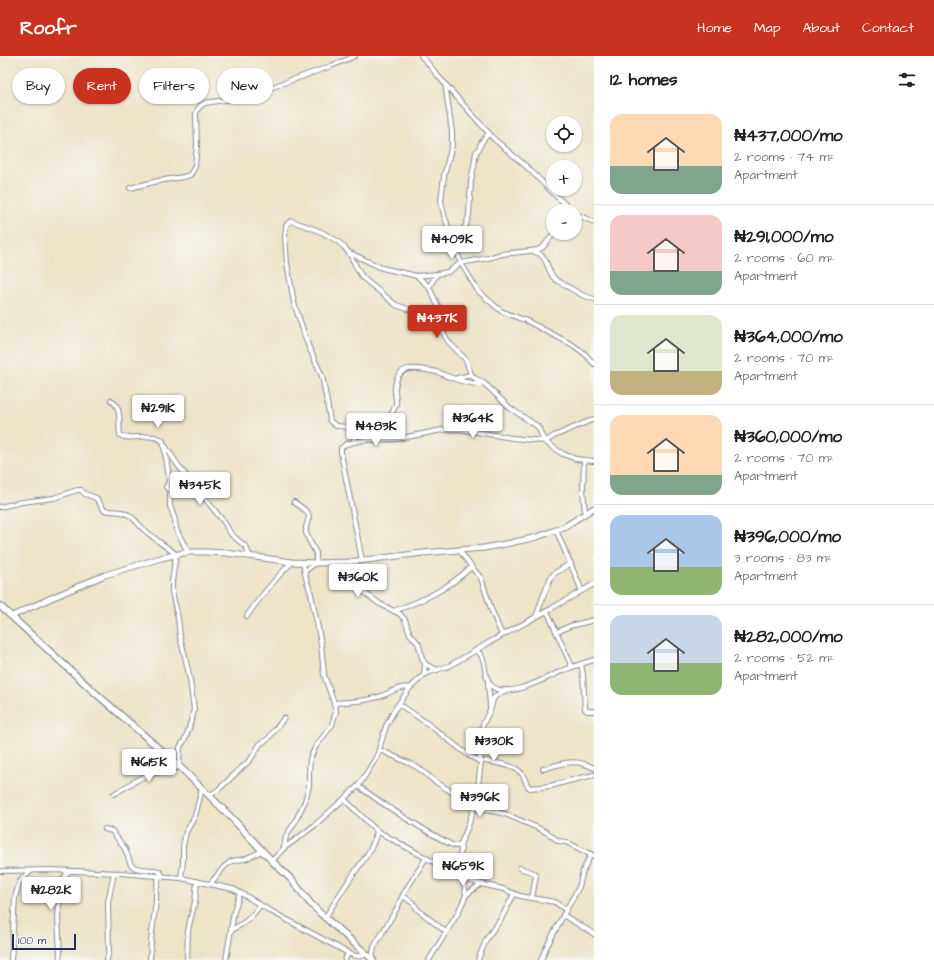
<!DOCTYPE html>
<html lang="en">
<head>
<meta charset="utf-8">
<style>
  :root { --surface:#fff; --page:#f2f2f2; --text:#202124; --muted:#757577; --line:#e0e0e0; --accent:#c8321e }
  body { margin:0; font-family:"Architects Daughter",sans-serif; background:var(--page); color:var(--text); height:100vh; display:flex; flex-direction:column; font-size:15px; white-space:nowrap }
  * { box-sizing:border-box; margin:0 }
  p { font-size:13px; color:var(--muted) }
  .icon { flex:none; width:22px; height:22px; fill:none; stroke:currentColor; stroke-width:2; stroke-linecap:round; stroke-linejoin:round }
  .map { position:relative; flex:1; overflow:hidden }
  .sheet { display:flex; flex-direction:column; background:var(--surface); width:340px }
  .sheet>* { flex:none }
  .hud { position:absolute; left:12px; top:12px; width:380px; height:36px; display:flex; gap:8px }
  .buttons { position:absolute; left:546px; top:60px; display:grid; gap:8px }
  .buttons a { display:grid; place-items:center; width:36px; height:36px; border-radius:50%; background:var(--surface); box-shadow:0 1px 3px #0004; font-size:20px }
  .scale { position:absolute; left:12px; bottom:10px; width:64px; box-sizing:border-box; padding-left:4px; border:2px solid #1b2f5e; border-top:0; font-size:11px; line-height:14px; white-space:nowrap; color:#1b2f5e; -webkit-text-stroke:3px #f6f6f2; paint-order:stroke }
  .price { position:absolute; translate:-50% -34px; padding:0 9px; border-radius:4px; background:#fff; color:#222; font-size:13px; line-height:26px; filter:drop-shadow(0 1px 2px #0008) }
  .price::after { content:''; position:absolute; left:50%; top:24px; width:12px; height:9px; margin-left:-6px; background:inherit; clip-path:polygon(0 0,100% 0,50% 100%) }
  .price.active { background:var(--accent); color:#fff }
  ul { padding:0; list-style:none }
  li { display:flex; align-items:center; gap:12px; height:100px; padding:0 16px }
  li+li { border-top:1px solid var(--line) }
  li span { display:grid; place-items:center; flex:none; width:112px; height:80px; border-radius:12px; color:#555 }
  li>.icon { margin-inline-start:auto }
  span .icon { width:48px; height:48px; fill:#fffc; stroke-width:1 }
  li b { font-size:17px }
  h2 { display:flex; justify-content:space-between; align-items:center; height:48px; padding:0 16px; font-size:17px }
  .chip { padding:0 14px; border-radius:18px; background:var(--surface); box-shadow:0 1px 3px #0004; font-size:14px; line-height:36px }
  .chip.active { background:var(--accent); color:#fff }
  header { display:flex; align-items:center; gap:24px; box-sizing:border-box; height:56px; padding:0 20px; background:var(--accent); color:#fff }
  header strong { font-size:19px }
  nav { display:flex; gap:22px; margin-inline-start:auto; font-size:14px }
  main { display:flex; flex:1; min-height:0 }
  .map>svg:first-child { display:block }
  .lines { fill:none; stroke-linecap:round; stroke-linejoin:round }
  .minor-casing { stroke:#848992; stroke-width:6 }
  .tertiary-casing { stroke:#848992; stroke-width:7 }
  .secondary-casing { stroke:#848992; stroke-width:8 }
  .minor { stroke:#fff; stroke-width:4 }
  .tertiary { stroke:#fff; stroke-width:5 }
  .secondary { stroke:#fff; stroke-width:5.5 }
</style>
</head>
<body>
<header>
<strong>Roofr</strong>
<nav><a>Home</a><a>Map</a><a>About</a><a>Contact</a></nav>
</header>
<main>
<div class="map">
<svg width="594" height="904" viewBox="0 0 594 904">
  <rect width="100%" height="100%" fill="#f6f6f2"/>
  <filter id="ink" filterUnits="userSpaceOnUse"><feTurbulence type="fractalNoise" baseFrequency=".025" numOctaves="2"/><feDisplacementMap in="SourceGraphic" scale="8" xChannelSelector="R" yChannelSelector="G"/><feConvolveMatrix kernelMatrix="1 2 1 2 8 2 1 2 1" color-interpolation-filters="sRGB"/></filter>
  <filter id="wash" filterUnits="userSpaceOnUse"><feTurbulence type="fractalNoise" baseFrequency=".012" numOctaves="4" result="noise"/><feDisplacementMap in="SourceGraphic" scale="16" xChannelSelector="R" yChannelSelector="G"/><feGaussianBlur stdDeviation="0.9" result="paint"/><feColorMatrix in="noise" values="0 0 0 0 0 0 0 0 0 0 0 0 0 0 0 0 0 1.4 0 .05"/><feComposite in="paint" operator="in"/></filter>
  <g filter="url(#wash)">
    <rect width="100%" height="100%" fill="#ede3c7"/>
  </g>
  <g filter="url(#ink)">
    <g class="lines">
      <g class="minor-casing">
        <g id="minor">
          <path d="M421 0 426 5 438 20 494 83 527 111 556 140 573 155"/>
          <path d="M445 27 452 76V89L444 120 441 145 444 159 461 207 478 235 501 255 527 265 573 289 585 298 594 308"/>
          <path d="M130 132 158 125 183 121 190 119 192 116 195 110 197 90 196 58C197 52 201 49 205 47L238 42 256 37 331 10 355 0"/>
          <path d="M575 157 580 160 594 166"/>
          <path d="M454 188 466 169 469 159 471 125 474 110 476 96 479 93 481 87 489 77"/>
          <path d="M532 195C535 196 539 197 541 199 548 204 548 218 556 224L582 239 594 243"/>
          <path d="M348 196 382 212 417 220 437 218 448 216 461 207 488 202 502 198 538 194 544 190 554 177"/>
          <path d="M417 220 429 231 439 252 441 260V269"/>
          <path d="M429 231 437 218"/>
          <path d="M457 322 471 319"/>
          <path d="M111 344C123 353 118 366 120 379 131 386 151 375 163 385L168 414 169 426 166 431 170 435V450L175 464 176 473 188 496"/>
          <path d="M402 382 398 378 391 360C392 355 395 352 396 348 397 342 394 337 395 332 397 305 419 313 437 316 442 317 445 320 449 321 460 325 470 328 481 328"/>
          <path d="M546 385 554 380 594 363"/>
          <path d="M354 386C354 383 355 381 354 378 352 371 342 370 336 370L330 365 327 346 322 320 308 289 294 247 287 207 285 181 286 170 288 167 291 165C310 171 338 180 349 197 354 205 357 214 363 222L396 249 432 261 441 269 445 280 448 285 466 304 471 318 473 321 485 328 510 352 537 370 539 373 544 385"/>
          <path d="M165 390 180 412 224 466 231 478 246 491 250 500"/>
          <path d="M584 404 583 434 585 457"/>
          <path d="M294 446 305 454 308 457 309 461 306 471V477L309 484 316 497V507L305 515"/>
          <path d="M0 451 22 446 54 442 77 434H81L85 438 96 442 104 454 110 455 122 456 129 459 135 464 143 473 158 485 176 498 172 525V536L178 562 180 581 185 600 190 624 194 653 192 662 187 678 184 685 180 691 179 710C169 717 159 715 148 719 136 723 125 732 114 738"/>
          <path d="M556 474 582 535"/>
          <path d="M459 494 474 514 481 522 491 553 502 579"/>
          <path d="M362 504 341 397V392L346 388 354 386 364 384 397 383 442 374 459 373 512 382 544 385 563 398 576 403 594 405"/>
          <path d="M349 506 351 515 358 530 366 538 380 548 400 558 405 564 410 578 418 587 420 593 422 602 425 608 424 619"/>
          <path d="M394 555C424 544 448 533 471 511"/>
          <path d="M547 555 572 611"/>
          <path d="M247 560C260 541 275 523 292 506"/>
          <path d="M536 561 543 541 551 521 555 517 571 507"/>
          <path d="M557 576 570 570 594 564"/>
          <path d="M476 594C478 596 481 598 482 601 486 609 484 620 490 628 503 646 546 622 562 615 572 611 583 607 594 604"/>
          <path d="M425 608 437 614"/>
          <path d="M581 608 583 619 585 653 587 655H594"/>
          <path d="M488 626C488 634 490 642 490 651"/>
          <path d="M334 647C351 646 368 645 384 639 391 636 402 629 410 632"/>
          <path d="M399 648 428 668 468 699 481 706H482"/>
          <path d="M380 694 411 708 420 713 433 724 461 742 470 750 478 753 497 756 505 758 538 772 548 777 558 785 566 786 594 800"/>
          <path d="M486 705C496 707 516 709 522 718 526 723 525 729 530 732L550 730 576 723 594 719"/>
          <path d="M543 713C562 707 575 702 594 712"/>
          <path d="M358 730C387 751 418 771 450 788L455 790 460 789"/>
          <path d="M209 740 218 734 251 703 260 688 268 683 284 662"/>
          <path d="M105 773 112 775 120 786 125 793 131 809C140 818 159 808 163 821"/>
          <path d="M377 775 463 822 481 828 503 833 520 840 555 846 566 854"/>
          <path d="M284 792 286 780 295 766 305 745 309 730V716L310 703 316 690 332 669 336 655 334 647 324 619 321 588 318 572 311 538 306 522 303 507"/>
          <path d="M272 805 284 792 302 779 315 769 358 730 363 723 377 700 386 670 395 653 410 632 424 619 430 616 449 610 490 586 547 555 594 528"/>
          <path d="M520 812 534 817 536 819 532 842"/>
          <path d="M0 815 51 814 120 817 181 822 233 833 246 840 267 853 352 899C357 900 362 902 365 898"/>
          <path d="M459 820 458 812 461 794 460 789 467 773 474 752 477 738 481 706 479 692 483 668 491 652 493 643 497 639 506 634"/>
          <path d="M181 822 183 806V790L186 776 195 760 202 733"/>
          <path d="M463 822 466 839"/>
          <path d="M210 828 224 811 230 806 232 805 245 803 262 795"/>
          <path d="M403 840 413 847 418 854 446 876"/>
          <path d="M563 859 594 878"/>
          <path d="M325 862C335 846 344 831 355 816 364 803 374 791 377 775L344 743"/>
          <path d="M232 874C245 866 251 863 260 849"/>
          <path d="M372 903 374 891 397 852 404 837 426 802"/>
          <path d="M11 904 15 842 19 827 21 824 31 815"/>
          <path d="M59 904 60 898 58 861 61 830 63 823 69 815"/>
          <path d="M107 904 109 894 108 846 114 817"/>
          <path d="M150 904 151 885 156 845V835L159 821"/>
          <path d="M187 904 188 875 190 865 195 846 197 825"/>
          <path d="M226 904 234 855 240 837"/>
          <path d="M345 904 348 897"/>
          <path d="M429 904 458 857 466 839 481 828"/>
          <path d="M478 904 486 884 492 875 501 863 514 838"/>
          <path d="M541 904 546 892 566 854 579 831 583 815 591 798"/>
        </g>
      </g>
      <g class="tertiary-casing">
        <path id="tertiary" d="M12 560 49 543 105 519 161 502 188 496H206L226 497 292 506 316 507 349 506 423 497 484 492 510 487 537 481 564 471 594 452"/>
      </g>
      <g class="secondary-casing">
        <path id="secondary" d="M0 550 92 634 179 710 227 757 272 805 292 824 310 847 320 857 373 904"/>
      </g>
      <use href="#minor" class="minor"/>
      <use href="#tertiary" class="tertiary"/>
      <use href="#secondary" class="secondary"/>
    </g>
  </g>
</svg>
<div class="buttons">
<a><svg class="icon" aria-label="locate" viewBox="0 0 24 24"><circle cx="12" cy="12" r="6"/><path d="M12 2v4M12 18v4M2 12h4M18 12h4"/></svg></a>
<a>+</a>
<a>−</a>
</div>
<div class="scale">100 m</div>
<b class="price" style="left:452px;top:204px">₦409K</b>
<b class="price active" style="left:437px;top:283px">₦437K</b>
<b class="price" style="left:158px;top:373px">₦291K</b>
<b class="price" style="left:473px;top:383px">₦364K</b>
<b class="price" style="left:376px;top:391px">₦483K</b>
<b class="price" style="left:200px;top:450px">₦345K</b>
<b class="price" style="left:358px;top:542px">₦360K</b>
<b class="price" style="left:494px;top:706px">₦330K</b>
<b class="price" style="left:149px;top:727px">₦615K</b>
<b class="price" style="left:480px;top:762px">₦396K</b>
<b class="price" style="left:463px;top:831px">₦659K</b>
<b class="price" style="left:51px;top:855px">₦282K</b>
<div class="hud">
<a class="chip">Buy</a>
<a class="chip active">Rent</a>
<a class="chip">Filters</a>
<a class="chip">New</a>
</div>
</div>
<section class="sheet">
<h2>12 homes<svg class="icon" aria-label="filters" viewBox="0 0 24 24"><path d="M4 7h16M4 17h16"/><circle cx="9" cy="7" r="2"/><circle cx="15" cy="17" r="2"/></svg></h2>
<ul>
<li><span style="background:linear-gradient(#ffd9b3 65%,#7fa58c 0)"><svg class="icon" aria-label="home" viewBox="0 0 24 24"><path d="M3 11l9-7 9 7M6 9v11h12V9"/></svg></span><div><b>₦437,000/mo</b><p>2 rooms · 74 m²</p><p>Apartment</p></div></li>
<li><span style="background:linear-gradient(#f6c9c9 70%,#7fa58c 0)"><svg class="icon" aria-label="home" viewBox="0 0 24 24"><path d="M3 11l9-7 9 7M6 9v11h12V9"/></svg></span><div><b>₦291,000/mo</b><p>2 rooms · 60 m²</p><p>Apartment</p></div></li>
<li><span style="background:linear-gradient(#dfe7d0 70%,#c2b280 0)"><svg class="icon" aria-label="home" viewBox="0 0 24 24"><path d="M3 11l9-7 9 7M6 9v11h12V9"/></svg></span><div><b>₦364,000/mo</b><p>2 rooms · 70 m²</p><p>Apartment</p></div></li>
<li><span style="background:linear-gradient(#ffd9b3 75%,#7fa58c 0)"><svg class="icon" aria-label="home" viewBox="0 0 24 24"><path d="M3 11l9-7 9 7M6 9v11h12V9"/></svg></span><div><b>₦360,000/mo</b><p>2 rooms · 70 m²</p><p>Apartment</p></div></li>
<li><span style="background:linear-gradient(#a9c7e8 65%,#8fb573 0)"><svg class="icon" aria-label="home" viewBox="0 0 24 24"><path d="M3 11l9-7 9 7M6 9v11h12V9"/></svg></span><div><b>₦396,000/mo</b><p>3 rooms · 83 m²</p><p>Apartment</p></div></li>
<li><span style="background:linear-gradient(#c9d6e8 60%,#8fb573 0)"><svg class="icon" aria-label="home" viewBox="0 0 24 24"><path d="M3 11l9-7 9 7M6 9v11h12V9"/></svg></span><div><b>₦282,000/mo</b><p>2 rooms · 52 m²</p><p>Apartment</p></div></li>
</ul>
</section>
</main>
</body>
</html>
